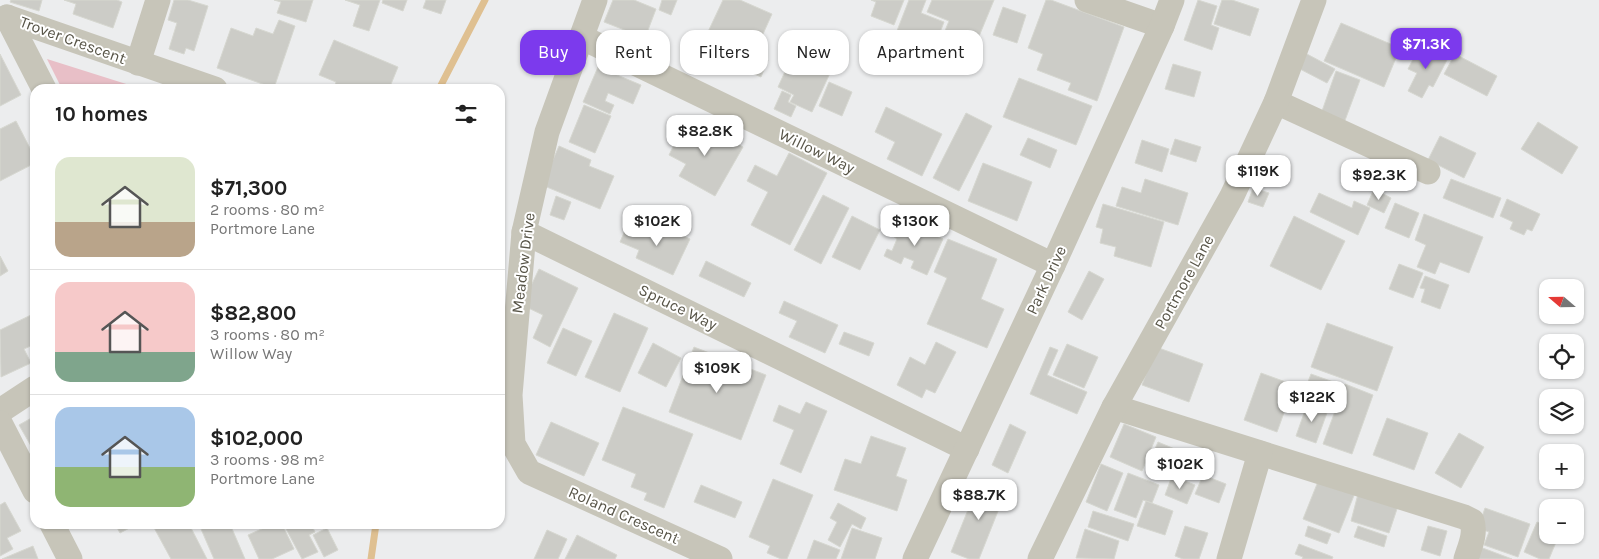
<!DOCTYPE html>
<html lang="en">
<head>
<meta charset="utf-8">
<style>
  :root { --surface:#fff; --page:#f2f2f2; --text:#222; --muted:#767676; --line:#e0e0e0; --accent:#7c3aed }
  body { margin:0; font-family:Karla,sans-serif; background:var(--page); color:var(--text); height:100vh; display:flex; flex-direction:column; font-size:19px; white-space:nowrap }
  * { box-sizing:border-box; margin:0 }
  p { font-size:16px; color:var(--muted) }
  .icon { flex:none; width:28px; height:28px; fill:none; stroke:currentColor; stroke-width:2; stroke-linecap:round; stroke-linejoin:round }
  .map { position:relative; flex:1; overflow:hidden }
  .details { position:absolute; left:30px; top:84px; width:475px; height:445px; display:flex; flex-direction:column; background:var(--surface); border-radius:15px; box-shadow:0 1px 4px #0004 }
  .details>* { flex:none }
  .banner { position:absolute; left:520px; top:30px; width:475px; height:45px; display:flex; gap:10px }
  .needle { width:32px; rotate:290deg }
  .buttons { position:absolute; left:1539px; top:279px; display:grid; gap:10px }
  .buttons a { display:grid; place-items:center; width:45px; height:45px; border-radius:10px; background:var(--surface); box-shadow:0 1px 4px #0004; font-size:25px }
  .price { position:absolute; translate:-50% -42px; padding:0 11px; border-radius:10px; background:#fff; color:#222; font-size:16px; line-height:32px; filter:drop-shadow(0 1px 2px #0008) }
  .price::after { content:''; position:absolute; left:50%; top:30px; width:15px; height:11px; margin-left:-8px; background:inherit; clip-path:polygon(0 0,100% 0,50% 100%) }
  .price.on { background:var(--accent); color:#fff }
  ul { padding:0; list-style:none }
  li { display:flex; align-items:center; gap:15px; height:125px; padding:0 25px }
  li+li { border-top:1px solid var(--line) }
  li span { display:grid; place-items:center; flex:none; width:140px; height:100px; border-radius:15px; color:#555 }
  li>.icon { margin-inline-start:auto }
  span .icon { width:60px; height:60px; fill:#fffc; stroke-width:1 }
  li b { font-size:21px }
  h2 { display:flex; justify-content:space-between; align-items:center; height:60px; padding:0 25px; font-size:21px }
  .pill { padding:0 18px; border-radius:15px; background:var(--surface); box-shadow:0 1px 4px #0004; font-size:18px; line-height:45px }
  .pill.on { background:var(--accent); color:#fff }
  .map>svg:first-child { display:block }
  .green { fill:#e8bfc7 }
  .lines { fill:none; stroke-linecap:round; stroke-linejoin:round }
  .stream { stroke:#dfc091; stroke-width:7 }
  .building { fill:#ccccc7; stroke:#d6d7d0 }
  .street { stroke:#c7c5b9; stroke-width:25 }
  .labels { text-anchor:middle; dominant-baseline:central; stroke-width:4; stroke-linejoin:round; paint-order:stroke }
  .street-label { font-size:16px; fill:#575447; stroke:#fff }
</style>
</head>
<body>
<div class="map">
<svg width="1599" height="559" viewBox="0 0 1599 559">
  <rect width="100%" height="100%" fill="#ecedee"/>
  <path class="green" d="M47 59 142 89H62Z"/>
  <g class="lines">
    <g class="stream">
      <path d="M439 89 485 0"/>
      <path d="M371 559 376 524"/>
    </g>
  </g>
  <g class="building">
    <path d="M11 0H42L39 11 10 2Z"/>
    <path d="M64 0H117L122 2 113 28 73 14 76 4Z"/>
    <path d="M174 0H188L208 6 194 51 186 48 184 54 169 49 177 23 168 20Z"/>
    <path d="M274 0H313L306 22 277 13 281 2Z"/>
    <path d="M345 0H380L369 31 353 26 360 5Z"/>
    <path d="M383 0H407L403 11 382 3Z"/>
    <path d="M426 0H446L441 14 423 8Z"/>
    <path d="M613 0H634L656 9 645 38 604 22Z"/>
    <path d="M662 0H677L671 15 659 10Z"/>
    <path d="M723 0H740L772 14 754 54 768 60 761 77 715 57 722 43 706 36Z"/>
    <path d="M871 0H904L894 25 871 16 876 2Z"/>
    <path d="M909 0H926L921 13 944 22 931 56 893 41Z"/>
    <path d="M932 0H994L968 63 937 50 949 21 927 12Z"/>
    <path d="M1046 0H1051L1124 27 1097 101 1068 90 1071 83 1037 70 1043 54 1028 48Z"/>
    <path d="M1198 0 1217 6 1211 25 1219 28 1212 50 1184 40Z"/>
    <path d="M1222 0H1232L1259 9 1250 36 1214 24Z"/>
    <path d="M1003 7 1026 15 1017 43 993 35Z"/>
    <path d="M279 20 295 26 274 88 217 68 231 28 253 36 256 28 273 34Z"/>
    <path d="M1341 23 1400 48 1384 87 1324 61Z"/>
    <path d="M334 40 398 67 389 89H334L336 82 319 75Z"/>
    <path d="M799 41 837 58 812 112 790 102 794 95 778 87Z"/>
    <path d="M1421 44 1448 58 1433 87 1429 85 1422 98 1408 91 1417 73 1408 69Z"/>
    <path d="M1305 53 1335 69 1327 83 1298 68Z"/>
    <path d="M0 54 21 95 0 106Z"/>
    <path d="M1455 54 1497 76 1487 96 1444 74Z"/>
    <path d="M1173 64 1201 72 1194 97 1165 89Z"/>
    <path d="M598 67 641 85 633 104 608 93 605 101 614 105 610 114 583 102Z"/>
    <path d="M1336 71 1360 80 1344 123 1321 114Z"/>
    <path d="M1019 78 1092 106 1076 145 1003 117Z"/>
    <path d="M829 82 852 92 842 116 819 106Z"/>
    <path d="M782 91 791 95 788 102 796 106 791 117 774 109Z"/>
    <path d="M584 105 611 116 595 153 569 142Z"/>
    <path d="M886 107 942 134 922 176 887 159 895 142 875 132Z"/>
    <path d="M966 113 992 126 959 191 933 178Z"/>
    <path d="M16 121 35 158V163L0 181V129Z"/>
    <path d="M1538 122 1578 147 1562 174 1521 149Z"/>
    <path d="M703 124 743 147 715 196 679 176 686 164 669 155 674 145 668 141 676 127 696 138Z"/>
    <path d="M1440 136 1476 153 1464 178 1428 160Z"/>
    <path d="M1028 138 1057 150 1050 168 1020 155Z"/>
    <path d="M1175 139 1201 147 1196 162 1170 154Z"/>
    <path d="M1142 140 1169 149 1162 172 1135 163Z"/>
    <path d="M559 146 591 160 589 166 614 176 600 209 542 185Z"/>
    <path d="M789 153 827 173 790 245 751 225 768 192 747 181 755 165 777 176Z"/>
    <path d="M983 163 1032 182 1017 221 968 201Z"/>
    <path d="M1145 179 1188 193 1178 225 1116 206 1122 187 1141 193Z"/>
    <path d="M1451 179 1501 198 1493 218 1443 198Z"/>
    <path d="M1253 188 1269 193 1263 207 1248 202Z"/>
    <path d="M1374 189 1391 198 1384 213 1367 205Z"/>
    <path d="M1319 193 1352 208 1354 201 1370 208 1358 235 1310 212Z"/>
    <path d="M823 195 849 208 821 264 794 250Z"/>
    <path d="M556 196 571 202 564 220 550 215Z"/>
    <path d="M1507 199 1540 214 1532 231 1527 229 1524 235 1510 229 1513 222 1500 216Z"/>
    <path d="M1395 203 1419 213 1409 238 1385 228Z"/>
    <path d="M1103 204 1164 222 1151 267 1114 256 1116 247 1100 243 1103 229 1096 227Z"/>
    <path d="M1424 214 1483 237 1469 273 1440 262 1435 274 1417 267 1426 245 1415 240Z"/>
    <path d="M852 216 880 230 860 270 832 257Z"/>
    <path d="M1294 216 1345 241 1321 290 1270 266Z"/>
    <path d="M900 219 943 239 927 275 911 268 914 261 904 257 901 264 884 256 887 249 892 251 897 239 893 236Z"/>
    <path d="M653 222 690 239 673 275 636 258 639 250 620 242 627 226 647 235Z"/>
    <path d="M948 239 997 259 981 299 1004 309 987 348 927 324 947 278 934 272Z"/>
    <path d="M0 256 8 271 0 276Z"/>
    <path d="M706 261 751 283 744 297 699 276Z"/>
    <path d="M1399 264 1423 273 1413 298 1389 289Z"/>
    <path d="M539 269 578 288 550 347 533 338 543 315 522 305Z"/>
    <path d="M1089 271 1104 279 1082 320 1068 312Z"/>
    <path d="M1425 276 1449 285 1440 309 1421 302 1425 289 1420 288Z"/>
    <path d="M784 301 838 325 825 353 789 337 797 321 779 313Z"/>
    <path d="M614 313 648 328 620 392 585 377Z"/>
    <path d="M31 315 35 323V344L24 349 31 363 1 377 0 330Z"/>
    <path d="M1327 323 1393 347 1377 391 1311 367Z"/>
    <path d="M563 328 592 341 576 376 547 363Z"/>
    <path d="M844 332 874 343 869 356 839 344Z"/>
    <path d="M936 342 956 352 935 393 926 389 922 398 897 385 910 357 925 365Z"/>
    <path d="M653 343 681 358 666 387 638 373Z"/>
    <path d="M1067 344 1098 357 1084 388 1053 375Z"/>
    <path d="M694 347 766 375 741 440 669 412Z"/>
    <path d="M1050 347 1058 350 1047 375 1087 392 1077 414 1030 394Z"/>
    <path d="M1156 347 1203 364 1189 402 1142 385Z"/>
    <path d="M1261 373 1294 385 1277 432 1244 420Z"/>
    <path d="M1311 374 1339 384 1331 406 1303 395Z"/>
    <path d="M1345 384 1373 395 1352 454 1323 444Z"/>
    <path d="M806 402 827 411 801 473 780 464 794 430 773 421 779 405 800 414Z"/>
    <path d="M1308 402 1328 410 1316 443 1296 436Z"/>
    <path d="M623 407 693 434 664 508 644 500 647 493 631 487 636 474 602 460Z"/>
    <path d="M35 416V453L19 425Z"/>
    <path d="M1387 418 1428 433 1414 470 1373 455Z"/>
    <path d="M551 422 599 443 584 476 536 455Z"/>
    <path d="M1010 424 1026 432 1008 473 992 465Z"/>
    <path d="M1124 424 1156 437 1142 471 1110 457Z"/>
    <path d="M1459 433 1484 447 1461 488 1435 473Z"/>
    <path d="M871 436 906 448 896 476 907 480 897 511 834 490 845 459 861 464Z"/>
    <path d="M1158 442 1177 450 1167 475 1147 467Z"/>
    <path d="M1101 464 1123 473 1107 511 1086 502Z"/>
    <path d="M1128 473 1159 485 1152 503 1143 500 1136 518 1114 510Z"/>
    <path d="M1203 475 1226 484 1219 503 1195 494Z"/>
    <path d="M1172 476 1195 485 1187 504 1165 495Z"/>
    <path d="M773 479 813 495 787 559H781L767 553 770 546 749 537Z"/>
    <path d="M1319 479 1355 493 1339 533 1303 519Z"/>
    <path d="M980 480 1006 491 979 559H969L951 552Z"/>
    <path d="M701 485 742 502 735 518 694 502Z"/>
    <path d="M1358 494 1398 506 1389 533 1351 521Z"/>
    <path d="M1146 501 1173 511 1165 535 1137 526Z"/>
    <path d="M5 502 21 531 7 538 13 549 0 556V505Z"/>
    <path d="M838 503 866 518 861 529 852 524 840 547 828 540 837 522 830 518Z"/>
    <path d="M1485 508 1530 524 1518 557 1484 545 1489 532 1478 528Z"/>
    <path d="M1093 511 1134 524 1128 541 1088 527Z"/>
    <path d="M1537 522 1548 526V535H1559L1549 559H1540L1524 552Z"/>
    <path d="M115 524H137L120 533Z"/>
    <path d="M152 524H189L207 559H171Z"/>
    <path d="M213 524H230L245 559H214L201 529Z"/>
    <path d="M273 524H282L294 549 272 559H259L248 535Z"/>
    <path d="M291 524H311L315 532 309 535 318 552 302 559 285 527Z"/>
    <path d="M1185 526 1208 533 1199 559H1183L1175 556Z"/>
    <path d="M1308 526 1331 534 1327 544 1305 536Z"/>
    <path d="M1358 526 1387 536 1384 547 1354 537Z"/>
    <path d="M1428 526 1447 531 1440 556 1421 550Z"/>
    <path d="M327 528 338 550 324 557 313 535Z"/>
    <path d="M852 528 882 538 875 559H841Z"/>
    <path d="M1085 529 1119 541 1114 559 1076 558Z"/>
    <path d="M547 530 567 539 558 559H534Z"/>
    <path d="M577 535 617 555 615 559H565Z"/>
    <path d="M814 540 840 550 836 559H807Z"/>
    <path d="M1299 544 1333 557 1332 559H1302L1303 557 1295 554Z"/>
    <path d="M33 546 38 559H2Z"/>
    <path d="M1480 547 1512 559H1475Z"/>
  </g>
  <g class="lines">
    <g class="street">
      <path d="M595 0 547 132 524 232 510 395 513 444 529 472 720 559"/>
      <path d="M1087 0 1162 26"/>
      <path d="M7 17 215 89"/>
      <path d="M7 17 44 89"/>
      <path d="M581 37 1053 265"/>
      <path d="M138 63 158 0"/>
      <path d="M1276 102 1428 172"/>
      <path d="M524 232 967 449"/>
      <path d="M1114 407 1464 517 1472 521C1476 534 1470 546 1466 559"/>
      <path d="M0 411 35 388"/>
      <path d="M0 423 35 491"/>
      <path d="M52 524 70 559"/>
      <path d="M915 559 1053 265 1162 26 1172 0"/>
      <path d="M1040 559 1114 407 1232 196 1276 102 1314 0"/>
      <path d="M1229 559 1260 453"/>
    </g>
  </g>
  <g class="labels">
    <g class="street-label">
      <text transform="translate(73 40) rotate(20)">Trover Crescent</text>
      <text transform="translate(817 151) rotate(26)">Willow Way</text>
      <text transform="translate(523 263) rotate(-83)">Meadow Drive</text>
      <text transform="translate(1046 280) rotate(-65)">Park Drive</text>
      <text transform="translate(1184 282) rotate(-61)">Portmore Lane</text>
      <text transform="translate(678 307) rotate(26)">Spruce Way</text>
      <text transform="translate(624 515) rotate(24)">Roland Crescent</text>
    </g>
  </g>
</svg>
<div class="buttons">
<a><svg class="needle" viewBox="-14 -14 28 28"><path d="M0-13l5 13h-10z" fill="#e53935"/><path d="M0 13l5-13h-10z" fill="#767676"/></svg></a>
<a><svg class="icon" aria-label="locate" viewBox="0 0 24 24"><circle cx="12" cy="12" r="6"/><path d="M12 2v4M12 18v4M2 12h4M18 12h4"/></svg></a>
<a><svg class="icon" aria-label="layers" viewBox="0 0 24 24"><path d="M12 4l9 5-9 5-9-5zM3 14l9 5 9-5"/></svg></a>
<a>+</a>
<a>−</a>
</div>
<b class="price on" style="left:1426px;top:70px">$71.3K</b>
<b class="price" style="left:705px;top:157px">$82.8K</b>
<b class="price" style="left:1258px;top:197px">$119K</b>
<b class="price" style="left:1379px;top:201px">$92.3K</b>
<b class="price" style="left:657px;top:247px">$102K</b>
<b class="price" style="left:915px;top:247px">$130K</b>
<b class="price" style="left:717px;top:394px">$109K</b>
<b class="price" style="left:1312px;top:423px">$122K</b>
<b class="price" style="left:1180px;top:490px">$102K</b>
<b class="price" style="left:979px;top:521px">$88.7K</b>
<div class="banner">
<a class="pill on">Buy</a>
<a class="pill">Rent</a>
<a class="pill">Filters</a>
<a class="pill">New</a>
<a class="pill">Apartment</a>
</div>
<section class="details">
<h2>10 homes<svg class="icon" aria-label="filters" viewBox="0 0 24 24"><path d="M4 7h16M4 17h16"/><circle cx="9" cy="7" r="2"/><circle cx="15" cy="17" r="2"/></svg></h2>
<ul>
<li><span style="background:linear-gradient(#dfe7d0 65%,#b9a48a 0)"><svg class="icon" aria-label="home" viewBox="0 0 24 24"><path d="M3 11l9-7 9 7M6 9v11h12V9"/></svg></span><div><b>$71,300</b><p>2 rooms · 80 m²</p><p>Portmore Lane</p></div></li>
<li><span style="background:linear-gradient(#f6c9c9 70%,#7fa58c 0)"><svg class="icon" aria-label="home" viewBox="0 0 24 24"><path d="M3 11l9-7 9 7M6 9v11h12V9"/></svg></span><div><b>$82,800</b><p>3 rooms · 80 m²</p><p>Willow Way</p></div></li>
<li><span style="background:linear-gradient(#a9c7e8 60%,#8fb573 0)"><svg class="icon" aria-label="home" viewBox="0 0 24 24"><path d="M3 11l9-7 9 7M6 9v11h12V9"/></svg></span><div><b>$102,000</b><p>3 rooms · 98 m²</p><p>Portmore Lane</p></div></li>
</ul>
</section>
</div>
</body>
</html>
